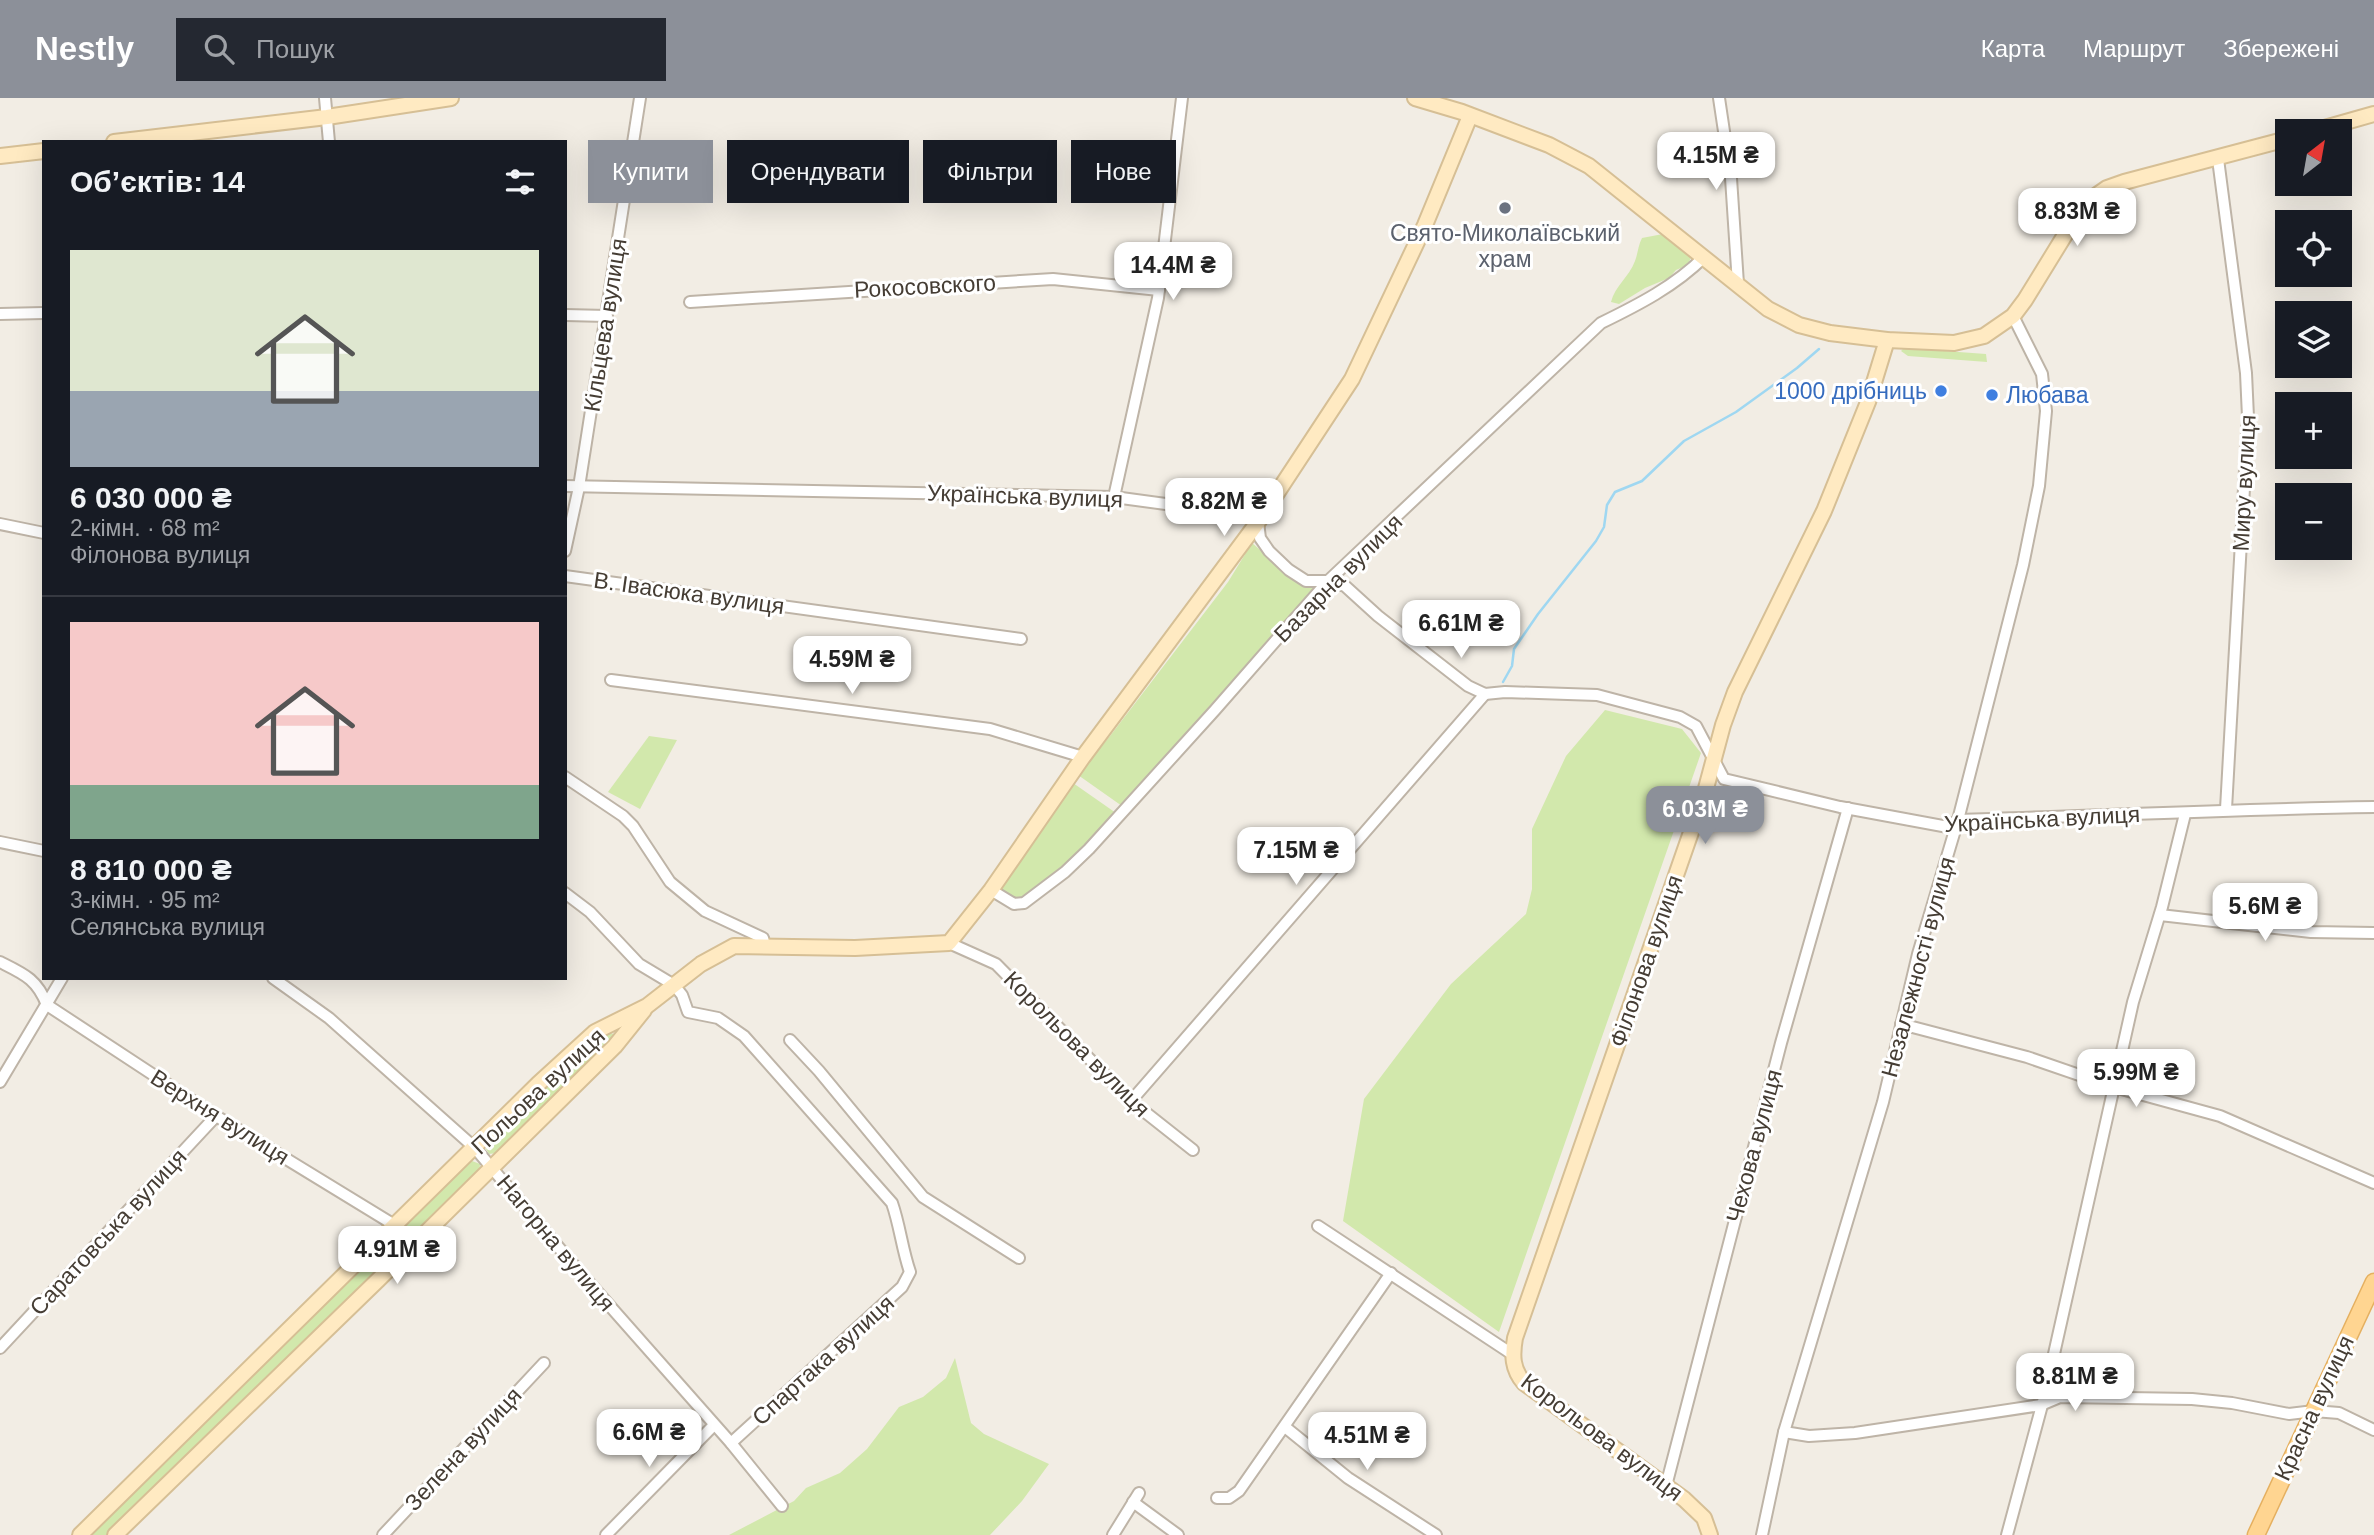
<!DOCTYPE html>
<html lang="uk">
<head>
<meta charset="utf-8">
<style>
  :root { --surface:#171b24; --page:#242831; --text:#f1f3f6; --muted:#9ea1a6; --line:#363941; --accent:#8c9099 }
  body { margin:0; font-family:Arial,sans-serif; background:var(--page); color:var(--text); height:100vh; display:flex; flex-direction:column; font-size:26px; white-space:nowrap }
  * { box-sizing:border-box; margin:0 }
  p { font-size:23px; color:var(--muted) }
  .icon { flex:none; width:38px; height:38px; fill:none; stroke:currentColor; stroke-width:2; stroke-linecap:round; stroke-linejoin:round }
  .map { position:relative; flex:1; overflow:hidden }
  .sheet { position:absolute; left:42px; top:42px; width:525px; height:840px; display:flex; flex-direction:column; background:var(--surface); border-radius:0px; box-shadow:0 7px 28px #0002 }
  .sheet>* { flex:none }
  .guide { position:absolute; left:588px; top:42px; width:665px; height:63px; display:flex; gap:14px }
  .needle { width:46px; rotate:31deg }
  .fabs { position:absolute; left:2275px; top:21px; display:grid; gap:14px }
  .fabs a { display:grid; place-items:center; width:77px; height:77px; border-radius:0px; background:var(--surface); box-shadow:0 7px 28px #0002; font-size:35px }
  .price { position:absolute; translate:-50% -60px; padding:0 16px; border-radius:14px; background:#fff; color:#222; font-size:23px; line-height:46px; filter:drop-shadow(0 2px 4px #0008) }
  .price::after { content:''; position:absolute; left:50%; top:42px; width:21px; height:16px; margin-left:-10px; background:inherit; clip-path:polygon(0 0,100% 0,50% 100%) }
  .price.on { background:var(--accent); color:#fff }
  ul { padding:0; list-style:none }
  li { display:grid; align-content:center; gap:14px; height:371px; padding:0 28px }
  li+li { border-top:2px solid var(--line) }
  li span { display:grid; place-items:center; height:217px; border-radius:0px; color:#555 }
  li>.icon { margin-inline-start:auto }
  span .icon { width:126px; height:126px; fill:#fffc; stroke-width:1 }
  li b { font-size:30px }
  h2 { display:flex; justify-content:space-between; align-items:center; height:84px; padding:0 28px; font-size:30px }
  .chip { padding:0 24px; border-radius:0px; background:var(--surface); box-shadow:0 7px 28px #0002; font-size:24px; line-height:63px }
  .chip.on { background:var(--accent); color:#fff }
  header { display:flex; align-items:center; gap:42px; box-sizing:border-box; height:98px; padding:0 35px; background:var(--accent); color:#fff }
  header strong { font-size:33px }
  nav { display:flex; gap:38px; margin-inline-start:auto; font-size:24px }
  .search { width:490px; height:63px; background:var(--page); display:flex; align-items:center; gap:18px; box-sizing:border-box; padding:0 24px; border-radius:0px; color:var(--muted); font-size:26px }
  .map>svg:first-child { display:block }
  .green { fill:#d2e8ac }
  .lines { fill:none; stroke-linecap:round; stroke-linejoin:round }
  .stream { stroke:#9fd7f1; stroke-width:2.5 }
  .street-casing { stroke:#beb4a7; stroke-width:14 }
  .secondary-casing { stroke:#d6bf95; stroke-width:18 }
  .primary-casing { stroke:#e5b060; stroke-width:19 }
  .street { stroke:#fff; stroke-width:10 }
  .secondary { stroke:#ffeac2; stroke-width:14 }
  .primary { stroke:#ffd591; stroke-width:16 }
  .worship-dot { fill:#6b7280; stroke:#fff; stroke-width:2.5 }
  .shop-dot { fill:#3f7fe0; stroke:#fff; stroke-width:2.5 }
  .labels { text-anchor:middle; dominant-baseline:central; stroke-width:6; stroke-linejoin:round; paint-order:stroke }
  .worship-label { font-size:23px; fill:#5b616d; stroke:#fff }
  .street-label { font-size:23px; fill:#453d34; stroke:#fff }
  .shop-label { font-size:23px; fill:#366cbe; stroke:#fff; text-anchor:end }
</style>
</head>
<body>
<header>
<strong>Nestly</strong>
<div class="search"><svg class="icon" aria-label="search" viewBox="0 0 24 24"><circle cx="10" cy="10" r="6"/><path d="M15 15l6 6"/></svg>Пошук</div>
<nav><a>Карта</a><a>Маршрут</a><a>Збережені</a></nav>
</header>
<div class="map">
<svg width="2374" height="1437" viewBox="0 0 2374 1437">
  <rect width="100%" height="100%" fill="#f2ede4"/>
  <g class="green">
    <path d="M1663 136 1684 151 1691 159 1688 167 1676 172 1669 180 1645 190 1619 206 1611 204C1615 188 1629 179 1635 163 1638 155 1638 148 1642 140Z"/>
    <path d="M1904 250 1986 256 1987 264 1908 258 1901 253Z"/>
    <path d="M1252 445 1292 479 1317 490 1264 552 1122 708 1078 677 1110 638 1228 484Z"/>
    <path d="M1605 612 1682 631 1701 655 1499 1234 1343 1123 1364 1001 1451 886 1526 816 1532 791V731L1566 658Z"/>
    <path d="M649 638 677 642 640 711 608 694Z"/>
    <path d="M1073 685 1116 715C1088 748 1056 775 1023 802L1012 801 999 791Z"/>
    <path d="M607 935 614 936 610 944 497 1055 489 1056 486 1051 488 1045 591 944Z"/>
    <path d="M472 1063 480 1066 479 1077 106 1437H86L467 1064Z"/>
    <path d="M955 1260 971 1325 984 1336 1049 1366 1022 1403 990 1437H729L794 1403 806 1390 840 1375 867 1351 899 1309 923 1299 946 1280Z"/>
  </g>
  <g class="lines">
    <path class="stream" d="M1503 584 1512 568 1514 551 1538 516 1596 443 1604 429 1607 407 1615 394 1642 383 1684 343 1736 314 1797 270 1819 251"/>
    <g class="street-casing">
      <g id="street">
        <path d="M325 0 329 44"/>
        <path d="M1719 0 1731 80 1738 186"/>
        <path d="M2218 61 2246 275 2248 319 2226 711"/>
        <path d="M690 204 1053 181 1159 192"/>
        <path d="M0 216 44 215"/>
        <path d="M565 217 607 218"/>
        <path d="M565 388 1114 399 1239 416 1250 419 1258 424 1260 440 1269 453 1289 472 1306 483H1328L1345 488 1378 518 1468 588 1485 596 1505 594 1597 597 1680 619 1696 628 1724 681 1840 709 1948 729 1958 722C2097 718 2235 711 2374 709"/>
        <path d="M1114 399 1158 200 1182 0"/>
        <path d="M0 426 44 435"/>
        <path d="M565 453 579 389 640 0"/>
        <path d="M565 478 1021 541"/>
        <path d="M611 582 990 631 1083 659"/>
        <path d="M565 679 623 718 633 728 670 784 705 813 763 840 765 848"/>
        <path d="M0 744 44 753"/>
        <path d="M991 792 1014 806 1024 805 1065 774 1089 751 1215 612 1328 483 1601 225C1638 207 1675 188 1704 159"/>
        <path d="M565 795 590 814 639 866 674 887 682 897 688 914 718 920 744 938 892 1105C900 1128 902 1151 910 1174L902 1189 731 1345"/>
        <path d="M2160 817 2311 834 2374 835"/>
        <path d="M949 845 996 866 1131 1003 1193 1052"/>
        <path d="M0 864C24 876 37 881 47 907L216 1018 396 1128"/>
        <path d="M273 880 329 920 475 1050 571 1164 731 1345 782 1408"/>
        <path d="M1901 926 2027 959 2114 989 2220 1018 2374 1085"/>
        <path d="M790 942 819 973 923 1099 1019 1160"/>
        <path d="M0 984 62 880"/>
        <path d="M1131 1003 1485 596"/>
        <path d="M1318 1128 1512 1256"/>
        <path d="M0 1250 216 1018"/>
        <path d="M1285 1329 1348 1380 1436 1437"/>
        <path d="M1784 1334 1809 1338 1855 1335 2041 1307 2060 1299 2192 1301 2232 1305 2289 1316 2314 1313 2339 1315 2374 1332"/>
        <path d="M1666 1388 1781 945 1848 710"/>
        <path d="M1217 1400H1229L1239 1393 1391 1175"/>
        <path d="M1133 1404 1178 1437"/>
        <path d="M383 1437 544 1265"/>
        <path d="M606 1437 714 1327"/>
        <path d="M1113 1437 1139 1395"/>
        <path d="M1762 1437 1784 1334 1883 1004 1918 856 1958 722 2023 467 2039 388 2046 313 2042 276 2013 218"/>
        <path d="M2007 1437 2045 1296 2133 904 2162 809 2185 716"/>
      </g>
    </g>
    <g class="secondary-casing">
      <g id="secondary">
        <path d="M1415 0 1462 14 1549 47 1589 68 1768 211 1799 227 1830 235 1887 242 1954 245 1984 238 2013 218 2025 202 2084 106 2107 90 2124 84 2287 41"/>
        <path d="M2314 33 2374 16"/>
        <path d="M114 44 327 19 451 0"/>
        <path d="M0 58 44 53"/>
        <path d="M80 1437 538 986 595 934 647 908 701 866 734 848 855 850 949 845 991 792 1083 659 1258 424 1352 281 1425 127 1470 18"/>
        <path d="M115 1437 378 1182 615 948 644 912"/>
        <path d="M1710 1437 1704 1420 1684 1401 1524 1285C1512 1271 1512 1257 1515 1240L1705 694 1723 627 1735 594 1824 413 1868 304 1887 242"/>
      </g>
    </g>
    <g class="primary-casing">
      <path id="primary" d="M2256 1437 2374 1184"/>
    </g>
    <use href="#street" class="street"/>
    <use href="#secondary" class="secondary"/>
    <use href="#primary" class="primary"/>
  </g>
  <circle class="worship-dot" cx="1505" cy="110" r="7"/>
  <g class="shop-dot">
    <circle cx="1941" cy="293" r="7"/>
    <circle cx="1992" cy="297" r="7"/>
  </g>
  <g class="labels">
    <g class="worship-label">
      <text x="1505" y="135">Свято-Миколаївський<tspan x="1505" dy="26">храм</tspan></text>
    </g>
    <g class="street-label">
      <text transform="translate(925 188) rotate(-3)">Рокосовского</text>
      <text transform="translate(605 227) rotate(-81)">Кільцева вулиця</text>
      <text transform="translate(2244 385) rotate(-87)">Миру вулиця</text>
      <text transform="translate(1025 398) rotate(2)">Українська вулиця</text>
      <text transform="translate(1338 480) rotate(-45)">Базарна вулиця</text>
      <text transform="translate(689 495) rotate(8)">В. Івасюка вулиця</text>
      <text transform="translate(2042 721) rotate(-3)">Українська вулиця</text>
      <text transform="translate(1646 863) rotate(-71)">Філонова вулиця</text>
      <text transform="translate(1918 869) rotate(-75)">Незалежності вулиця</text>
      <text transform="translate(1077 946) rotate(45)">Корольова вулиця</text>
      <text transform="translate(538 993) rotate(-43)">Польова вулиця</text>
      <text transform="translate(220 1019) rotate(32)">Верхня вулиця</text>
      <text transform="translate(1754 1048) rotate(-75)">Чехова вулиця</text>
      <text transform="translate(108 1134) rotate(-47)">Саратовська вулиця</text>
      <text transform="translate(556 1145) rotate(50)">Нагорна вулиця</text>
      <text transform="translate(823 1262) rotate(-42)">Спартака вулиця</text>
      <text transform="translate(2314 1310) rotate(-65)">Красна вулиця</text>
      <text transform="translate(1602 1339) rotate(37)">Корольова вулиця</text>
      <text transform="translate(463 1351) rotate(-47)">Зелена вулиця</text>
    </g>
    <g class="shop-label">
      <text x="1927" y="293">1000 дрібниць</text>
      <text x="2006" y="297" text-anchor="start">Любава</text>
    </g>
  </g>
</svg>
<div class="fabs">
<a><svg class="needle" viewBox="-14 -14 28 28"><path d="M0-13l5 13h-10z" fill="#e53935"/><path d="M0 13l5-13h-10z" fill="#9ea1a6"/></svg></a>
<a><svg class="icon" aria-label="locate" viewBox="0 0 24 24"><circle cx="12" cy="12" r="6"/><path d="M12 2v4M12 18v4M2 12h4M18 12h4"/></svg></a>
<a><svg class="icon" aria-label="layers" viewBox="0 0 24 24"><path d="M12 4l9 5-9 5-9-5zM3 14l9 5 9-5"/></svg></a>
<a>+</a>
<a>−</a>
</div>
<b class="price" style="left:1716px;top:94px">4.15M ₴</b>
<b class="price" style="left:2077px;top:150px">8.83M ₴</b>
<b class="price" style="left:1173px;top:204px">14.4M ₴</b>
<b class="price" style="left:1224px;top:440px">8.82M ₴</b>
<b class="price" style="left:1461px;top:562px">6.61M ₴</b>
<b class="price" style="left:852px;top:598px">4.59M ₴</b>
<b class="price on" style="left:1705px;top:748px">6.03M ₴</b>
<b class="price" style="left:1296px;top:789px">7.15M ₴</b>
<b class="price" style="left:2265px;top:845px">5.6M ₴</b>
<b class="price" style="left:2136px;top:1011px">5.99M ₴</b>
<b class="price" style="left:397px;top:1188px">4.91M ₴</b>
<b class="price" style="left:2075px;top:1315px">8.81M ₴</b>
<b class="price" style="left:649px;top:1371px">6.6M ₴</b>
<b class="price" style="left:1367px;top:1374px">4.51M ₴</b>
<div class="guide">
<a class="chip on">Купити</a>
<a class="chip">Орендувати</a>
<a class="chip">Фільтри</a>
<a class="chip">Нове</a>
</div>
<section class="sheet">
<h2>Об’єктів: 14<svg class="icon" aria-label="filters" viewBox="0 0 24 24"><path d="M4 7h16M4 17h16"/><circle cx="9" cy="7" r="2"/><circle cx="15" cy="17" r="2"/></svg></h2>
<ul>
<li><span style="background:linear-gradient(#dfe7d0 65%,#9aa5b1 0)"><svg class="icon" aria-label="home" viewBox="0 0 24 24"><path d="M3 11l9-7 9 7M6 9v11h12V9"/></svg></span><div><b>6 030 000 ₴</b><p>2-кімн. · 68 m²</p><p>Філонова вулиця</p></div></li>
<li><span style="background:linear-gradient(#f6c9c9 75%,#7fa58c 0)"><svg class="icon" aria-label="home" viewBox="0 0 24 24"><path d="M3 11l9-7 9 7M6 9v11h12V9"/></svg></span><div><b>8 810 000 ₴</b><p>3-кімн. · 95 m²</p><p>Селянська вулиця</p></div></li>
</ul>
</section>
</div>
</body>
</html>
